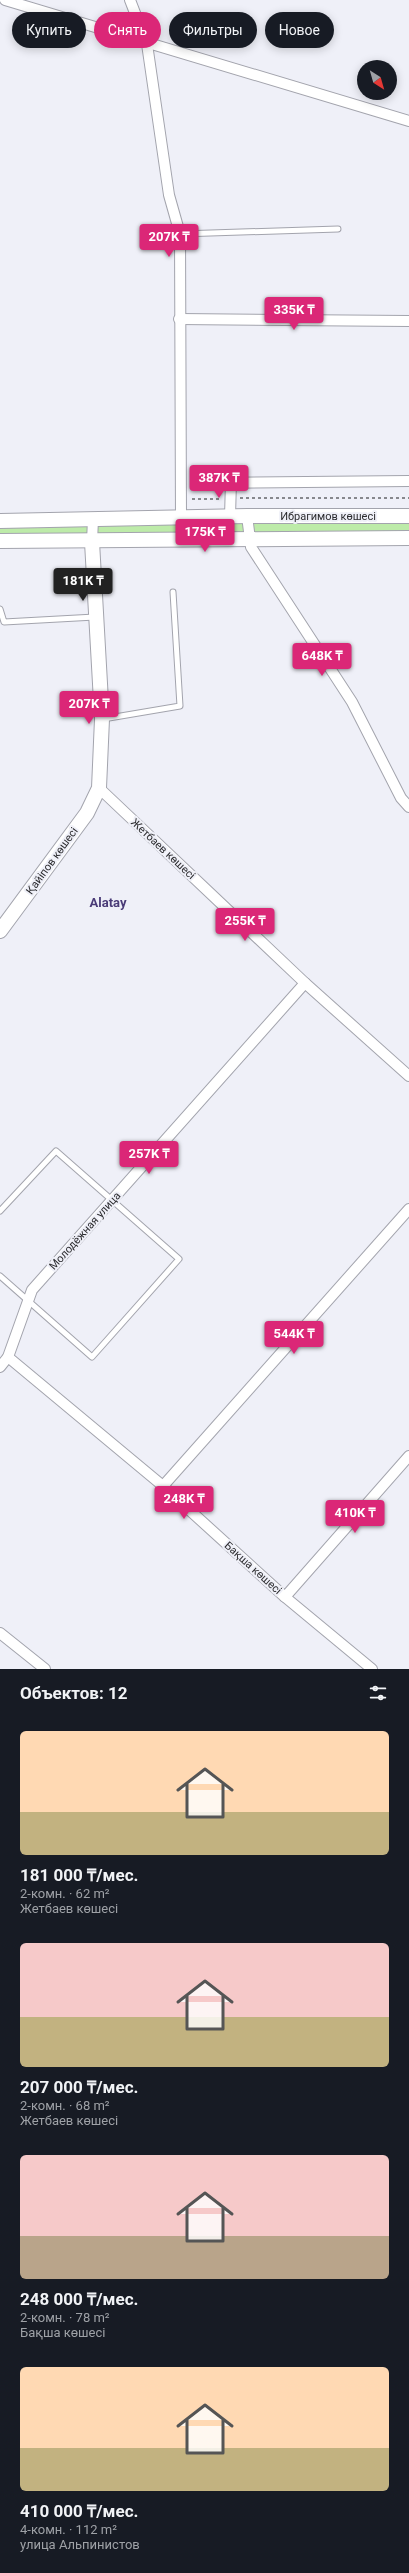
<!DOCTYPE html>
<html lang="ru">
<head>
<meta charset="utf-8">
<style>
  :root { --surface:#171b24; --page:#242831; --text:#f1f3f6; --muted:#9ea1a6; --accent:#db2777 }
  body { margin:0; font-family:Roboto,sans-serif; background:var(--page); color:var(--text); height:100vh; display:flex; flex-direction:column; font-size:15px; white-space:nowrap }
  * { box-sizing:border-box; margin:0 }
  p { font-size:13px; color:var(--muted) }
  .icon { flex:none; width:22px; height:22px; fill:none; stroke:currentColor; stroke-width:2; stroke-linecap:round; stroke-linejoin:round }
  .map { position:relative; height:1669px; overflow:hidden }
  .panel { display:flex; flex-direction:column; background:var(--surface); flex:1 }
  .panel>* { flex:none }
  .hud { position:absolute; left:12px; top:12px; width:385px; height:36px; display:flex; gap:8px }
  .needle { width:26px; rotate:143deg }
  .tools { position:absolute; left:357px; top:60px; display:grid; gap:8px }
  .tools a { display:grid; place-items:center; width:40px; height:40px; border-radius:50%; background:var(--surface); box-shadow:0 2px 10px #0003; font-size:20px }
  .price { position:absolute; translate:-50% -34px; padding:0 9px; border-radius:4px; background:var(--accent); color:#fff; font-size:13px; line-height:26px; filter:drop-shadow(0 1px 2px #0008) }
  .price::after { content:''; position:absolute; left:50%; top:24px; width:12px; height:9px; margin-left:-6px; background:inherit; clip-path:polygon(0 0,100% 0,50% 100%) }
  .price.active { background:#222; color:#fff }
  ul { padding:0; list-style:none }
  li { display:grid; align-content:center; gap:8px; height:212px; padding:0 20px }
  li span { display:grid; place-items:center; height:124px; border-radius:6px; color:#555 }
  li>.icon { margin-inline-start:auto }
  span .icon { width:72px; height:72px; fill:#fffc; stroke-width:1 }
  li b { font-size:17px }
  h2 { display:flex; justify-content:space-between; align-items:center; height:48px; padding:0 20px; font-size:17px }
  .pill { padding:0 14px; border-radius:18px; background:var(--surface); box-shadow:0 2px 10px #0003; font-size:14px; line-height:36px }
  .pill.active { background:var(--accent); color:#fff }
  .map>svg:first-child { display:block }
  .green { fill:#bdeba9 }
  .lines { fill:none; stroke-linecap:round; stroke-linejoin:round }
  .lane-casing { stroke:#a3a4ad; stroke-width:7 }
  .street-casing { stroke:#a3a4ad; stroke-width:12 }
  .secondary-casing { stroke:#a3a4ad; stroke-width:16 }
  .path { stroke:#86878c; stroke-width:2; stroke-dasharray:3 3; stroke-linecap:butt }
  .lane { stroke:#fff; stroke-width:5 }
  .street { stroke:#fff; stroke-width:10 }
  .secondary { stroke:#fff; stroke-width:14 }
  .labels { text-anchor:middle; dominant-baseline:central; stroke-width:4; stroke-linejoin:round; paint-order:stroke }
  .street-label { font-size:11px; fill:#2c2c2f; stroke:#eff0f8 }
  .quarter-label { font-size:13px; font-weight:bold; fill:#4a3b77; stroke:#eff0f8 }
</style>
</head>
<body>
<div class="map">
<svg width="409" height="1669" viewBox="0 0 409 1669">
  <rect width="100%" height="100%" fill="#eff0f8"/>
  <g class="green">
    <path d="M249 518H409V535L249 536Z"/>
    <path d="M244 519 245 536 94 538 95 520Z"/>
    <path d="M91 521 90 538 0 540V523Z"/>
  </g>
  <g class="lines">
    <g class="lane-casing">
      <g id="lane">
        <path d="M180 234 338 229"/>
        <path d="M0 609 4 622 95 617"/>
        <path d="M103 719 180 706 173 592"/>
        <path d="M0 1211 56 1151 179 1259 92 1357 0 1276"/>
      </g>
    </g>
    <g class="street-casing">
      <g id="street">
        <path d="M5 0 409 121"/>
        <path d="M130 0 147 44 169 195 180 234 181 517"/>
        <path d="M179 319 409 321"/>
        <path d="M202 483 409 481"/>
        <path d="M247 516 251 547 352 702 401 798 409 807"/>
        <path d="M230 517 231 481"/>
        <path d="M92 542 93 519"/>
        <path d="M99 788 305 983 409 1076"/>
        <path d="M8 1357 163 1486 285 1597 372 1669"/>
        <path d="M0 1367 8 1357 32 1290 305 983"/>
        <path d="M163 1486 409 1209"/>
        <path d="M285 1597 409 1456"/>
        <path d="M0 1633 45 1669"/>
      </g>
    </g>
    <g class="secondary-casing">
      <g id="secondary">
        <path d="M0 521 247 516H409"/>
        <path d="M0 541 409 538"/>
        <path d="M0 931 87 813 99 788 102 719 92 542"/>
      </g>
    </g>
    <g class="path">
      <path d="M240 498H409"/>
      <path d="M192 499H220"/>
    </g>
    <use href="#lane" class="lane"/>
    <use href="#street" class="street"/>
    <use href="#secondary" class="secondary"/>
  </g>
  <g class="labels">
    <g class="street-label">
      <text x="328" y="516">Ибрагимов көшесі</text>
      <text transform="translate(163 849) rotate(43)">Жетбаев көшесі</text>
      <text transform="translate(52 861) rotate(-54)">Қайіпов көшесі</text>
      <text transform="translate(85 1231) rotate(-48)">Молодёжная улица</text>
      <text transform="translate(253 1568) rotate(42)">Бақша көшесі</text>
    </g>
    <g class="quarter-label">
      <text x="108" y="902">Alatay</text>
    </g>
  </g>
</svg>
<div class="tools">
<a><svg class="needle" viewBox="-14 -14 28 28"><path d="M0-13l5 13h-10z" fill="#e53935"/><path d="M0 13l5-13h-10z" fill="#9ea1a6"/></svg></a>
</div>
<b class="price" style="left:169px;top:258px">207K ₸</b>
<b class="price" style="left:294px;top:331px">335K ₸</b>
<b class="price" style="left:219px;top:499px">387K ₸</b>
<b class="price" style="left:205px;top:553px">175K ₸</b>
<b class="price active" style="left:83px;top:602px">181K ₸</b>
<b class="price" style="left:322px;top:677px">648K ₸</b>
<b class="price" style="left:89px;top:725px">207K ₸</b>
<b class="price" style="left:245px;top:942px">255K ₸</b>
<b class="price" style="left:149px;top:1175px">257K ₸</b>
<b class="price" style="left:294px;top:1355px">544K ₸</b>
<b class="price" style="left:184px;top:1520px">248K ₸</b>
<b class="price" style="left:355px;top:1534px">410K ₸</b>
<div class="hud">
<a class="pill">Купить</a>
<a class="pill active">Снять</a>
<a class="pill">Фильтры</a>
<a class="pill">Новое</a>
</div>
</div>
<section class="panel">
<h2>Объектов: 12<svg class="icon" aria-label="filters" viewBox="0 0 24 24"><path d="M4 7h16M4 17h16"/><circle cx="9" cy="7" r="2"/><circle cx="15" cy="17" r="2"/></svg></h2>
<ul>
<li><span style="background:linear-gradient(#ffd9b3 65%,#c2b280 0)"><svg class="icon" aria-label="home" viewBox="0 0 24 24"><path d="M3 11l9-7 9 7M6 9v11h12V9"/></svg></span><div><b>181 000 ₸/мес.</b><p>2-комн. · 62 m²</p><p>Жетбаев көшесі</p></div></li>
<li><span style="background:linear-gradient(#f6c9c9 60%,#c2b280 0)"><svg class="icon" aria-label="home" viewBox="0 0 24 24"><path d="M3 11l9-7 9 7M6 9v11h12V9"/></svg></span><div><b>207 000 ₸/мес.</b><p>2-комн. · 68 m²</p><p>Жетбаев көшесі</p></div></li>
<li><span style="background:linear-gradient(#f6c9c9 65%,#b9a48a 0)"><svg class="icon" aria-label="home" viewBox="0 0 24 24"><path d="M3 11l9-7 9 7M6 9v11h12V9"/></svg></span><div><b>248 000 ₸/мес.</b><p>2-комн. · 78 m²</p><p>Бақша көшесі</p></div></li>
<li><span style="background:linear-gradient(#ffd9b3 65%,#c2b280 0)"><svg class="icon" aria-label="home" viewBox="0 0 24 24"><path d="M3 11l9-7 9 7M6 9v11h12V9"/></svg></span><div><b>410 000 ₸/мес.</b><p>4-комн. · 112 m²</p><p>улица Альпинистов</p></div></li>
</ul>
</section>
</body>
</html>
